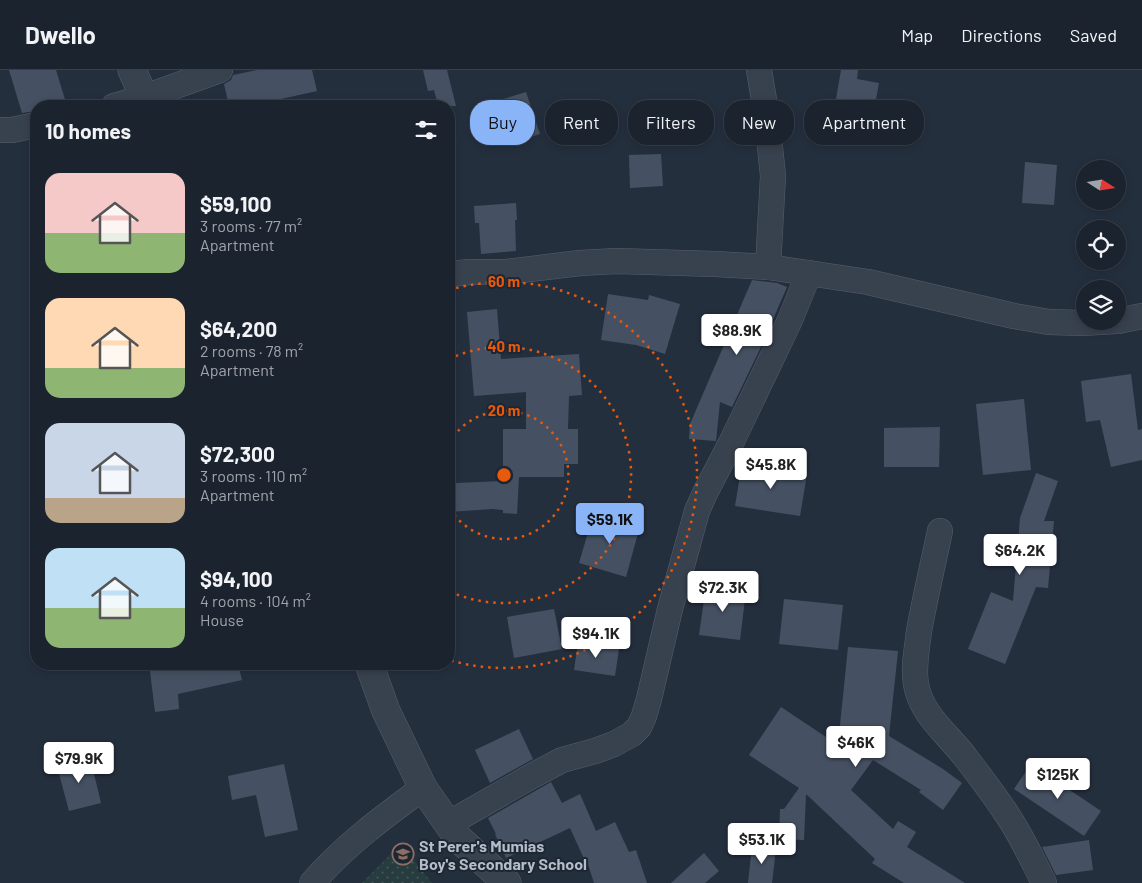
<!DOCTYPE html>
<html lang="en">
<head>
<meta charset="utf-8">
<style>
  :root { --surface:#1b232e; --page:#282f3a; --text:#f1f3f6; --muted:#a0a4aa; --line:#39404a; --accent:#8ab4f8 }
  body { margin:0; font-family:Barlow,sans-serif; background:var(--page); color:var(--text); height:100vh; display:flex; flex-direction:column; font-size:19px; white-space:nowrap }
  * { box-sizing:border-box; margin:0 }
  p { font-size:16px; color:var(--muted) }
  .icon { flex:none; width:28px; height:28px; fill:none; stroke:currentColor; stroke-width:2; stroke-linecap:round; stroke-linejoin:round }
  .map { position:relative; flex:1; overflow:hidden }
  .details { position:absolute; left:30px; top:30px; width:425px; height:570px; display:flex; flex-direction:column; background:var(--surface); border-radius:20px; box-shadow:0 2px 8px #0003,0 0 0 1px var(--line) }
  .details>* { flex:none }
  .top-card { position:absolute; left:470px; top:30px; width:475px; height:45px; display:flex; gap:10px }
  .needle { width:32px; rotate:102deg }
  .tools { position:absolute; left:1076px; top:90px; display:grid; gap:10px }
  .tools a { display:grid; place-items:center; width:50px; height:50px; border-radius:50%; background:var(--surface); box-shadow:0 2px 8px #0003,0 0 0 1px var(--line); font-size:25px }
  .price { position:absolute; translate:-50% -42px; padding:0 11px; border-radius:5px; background:#fff; color:#222; font-size:16px; line-height:32px; filter:drop-shadow(0 1px 2px #0008) }
  .price::after { content:''; position:absolute; left:50%; top:30px; width:15px; height:11px; margin-left:-8px; background:inherit; clip-path:polygon(0 0,100% 0,50% 100%) }
  .price.selected { background:var(--accent); color:#111 }
  ul { padding:0; list-style:none }
  li { display:flex; align-items:center; gap:15px; height:125px; padding:0 15px }
  li span { display:grid; place-items:center; flex:none; width:140px; height:100px; border-radius:15px; color:#555 }
  li>.icon { margin-inline-start:auto }
  span .icon { width:60px; height:60px; fill:#fffc; stroke-width:1 }
  li b { font-size:21px }
  h2 { display:flex; justify-content:space-between; align-items:center; height:60px; padding:0 15px; font-size:21px }
  .tag { padding:0 18px; border-radius:20px; background:var(--surface); box-shadow:0 2px 8px #0003,0 0 0 1px var(--line); font-size:18px; line-height:45px }
  .tag.selected { background:var(--accent); color:#111 }
  header { display:flex; align-items:center; gap:30px; box-sizing:border-box; height:70px; padding:0 25px; background:var(--surface); border-bottom:1px solid var(--line) }
  header strong { font-size:24px }
  nav { display:flex; gap:28px; margin-inline-start:auto; font-size:18px }
  .map>svg:first-child { display:block }
  .grass { fill:url(#grass-dots) }
  .building { fill:#455162 }
  .lines { fill:none; stroke-linecap:round; stroke-linejoin:round }
  .minor-casing { stroke:#565f6c; stroke-width:26 }
  .tertiary-casing { stroke:#565f6c; stroke-width:29 }
  .minor { stroke:#38414e; stroke-width:25 }
  .tertiary { stroke:#38414e; stroke-width:28 }
  .ring { fill:none; stroke:#e8590c; stroke-width:2.5; stroke-dasharray:2.5 5 }
  .labels { text-anchor:middle; dominant-baseline:central; stroke-width:4; stroke-linejoin:round; paint-order:stroke }
  .poi-label { font-size:16px; font-weight:bold; fill:#b4bcc9; stroke:#1d2633; text-anchor:start }
  .centre { fill:#e8590c; stroke:#1d2633; stroke-width:2.5 }
  .ring-label { font-size:15px; text-anchor:middle; font-weight:bold; fill:#e8590c; stroke:#1d2633; stroke-width:4; stroke-linejoin:round; paint-order:stroke }
</style>
</head>
<body>
<header>
<strong>Dwello</strong>
<nav><a>Map</a><a>Directions</a><a>Saved</a></nav>
</header>
<div class="map">
<svg width="1142" height="813" viewBox="0 0 1142 813">
  <defs>
    <pattern id="grass-dots" width="8" height="8" patternUnits="userSpaceOnUse" patternTransform="scale(1.25)"><rect width="8" height="8" fill="#263c3f"/><path d="M2 2h.1M6 6h.1" fill="none" stroke="#435659" stroke-width="1.8" stroke-linecap="round"/></pattern>
  </defs>
  <rect width="100%" height="100%" fill="#242f3e"/>
  <path class="grass" d="M401 774 432 813H362Z"/>
  <g class="building">
    <path d="M9 0H56L67 36H36V41L22 43Z"/>
    <path d="M257 0H312L317 21 249 36H229L224 14 231 10 233 5Z"/>
    <path d="M423 0H447L456 36H438L434 20 428 21Z"/>
    <path d="M841 0H858L857 9 879 13 875 35 836 29Z"/>
    <path d="M526 22 540 64 501 76 487 34Z"/>
    <path d="M661 84 663 116 630 118 629 85Z"/>
    <path d="M1025 92 1057 95 1054 135 1022 133Z"/>
    <path d="M516 133 517 150H515L516 181 481 184 479 153H475L474 136Z"/>
    <path d="M752 210 777 213 787 217 760 279 732 337 720 332 716 371 689 369 690 354Z"/>
    <path d="M608 224 648 230 649 225 680 234 665 284 636 275 601 270Z"/>
    <path d="M497 239 501 289 579 284 582 325 569 326 568 359H578V394H564V407H519L517 444 503 443V440L492 439 449 442V424L456 423V413L503 411V359H526V322L474 326 467 242Z"/>
    <path d="M1131 304 1138 360 1142 359V390L1111 397 1100 350 1086 352 1081 311Z"/>
    <path d="M1024 329 1031 400 983 405 976 334Z"/>
    <path d="M940 357 939 397H884V358Z"/>
    <path d="M742 393 807 404 800 446 735 436Z"/>
    <path d="M1036 403 1058 411 1044 451H1054L1048 518 1036 517 1005 594 968 579 991 522 1013 531 1020 448Z"/>
    <path d="M594 442 640 456 626 507 579 493Z"/>
    <path d="M706 516 746 521 740 570 699 565Z"/>
    <path d="M784 529 843 535 838 580 779 574Z"/>
    <path d="M554 539 562 579 514 588 507 547Z"/>
    <path d="M578 573 619 579 615 606 574 600Z"/>
    <path d="M848 577 898 581 889 666 943 699 962 713 943 740 919 722 921 720 873 690 851 720 893 759 898 751 916 762 907 777 965 813H904L872 793 875 789 806 724 804 770 779 769 780 739H784L799 718 749 685 781 637 838 675Z"/>
    <path d="M201 594H238L242 610 178 624 179 639 155 642 150 601 174 597V599Z"/>
    <path d="M519 659 533 689 490 713 475 680Z"/>
    <path d="M90 687 101 733 69 741 57 696Z"/>
    <path d="M284 694 298 760 265 767 256 725 232 730 228 706Z"/>
    <path d="M1031 694 1101 741 1084 766 1014 719Z"/>
    <path d="M551 712 562 733 580 724 596 761 615 752 629 782 636 780 647 813H594L586 788 584 789 570 758 506 788 495 764H496L488 748Z"/>
    <path d="M1089 770 1093 800 1056 805 1042 777Z"/>
    <path d="M752 776 776 779 772 813H748Z"/>
    <path d="M704 783 719 801 705 813H671Z"/>
  </g>
  <g class="lines">
    <g class="minor-casing">
      <g id="minor">
        <path d="M759 0 767 48 773 106 768 197"/>
        <path d="M114 36 145 27 220 0"/>
        <path d="M0 60H12L36 55"/>
        <path d="M449 204 470 202H506L580 193 617 191 715 194 768 197 868 212 1014 246 1049 252 1082 253 1117 251"/>
        <path d="M1118 251 1142 246"/>
        <path d="M940 461C933 494 925 528 919 561 917 579 913 597 916 614 921 645 948 664 966 688 979 705 992 722 1004 740 1020 762 1032 789 1044 813"/>
        <path d="M448 754 530 707 562 690 595 681 614 674 632 664 639 657 644 646 649 629 670 539 697 441 705 423 732 371 790 250 809 203"/>
        <path d="M312 813C344 776 383 747 423 718"/>
      </g>
    </g>
    <g class="tertiary-casing">
      <g id="tertiary">
        <path d="M132 0 148 36"/>
        <path d="M369 594 386 641 423 718 458 768 507 813"/>
      </g>
    </g>
    <use href="#minor" class="minor"/>
    <use href="#tertiary" class="tertiary"/>
  </g>
  <g class="ring">
    <path d="M449 373A64 64 0 1 1 449 437"/>
    <path d="M449 289A128 128 0 1 1 449 521"/>
    <path d="M449 220A193 193 0 1 1 449 590"/>
  </g>
  <defs>
    <g id="school-ring" transform="scale(1.125)"><circle r="9.5" fill="#1d2633" stroke="#8d6e63" stroke-width="1.5"/><path d="M0-5L7-2L0 1L-7-2ZM-4 1L0 2.5L4 1V4Q0 6-4 4Z" fill="#8d6e63"/></g>
  </defs>
  <g fill-rule="evenodd">
    <use href="#school-ring" x="403" y="784"/>
  </g>
  <g class="labels">
    <g class="poi-label">
      <text x="419" y="775">St Perer's Mumias<tspan x="419" dy="18">Boy's Secondary School</tspan></text>
    </g>
  </g>
  <circle cx="504" cy="405" r="8" class="centre"/>
  <g class="ring-label">
    <text x="504" y="217">60 m</text>
    <text x="504" y="282">40 m</text>
    <text x="504" y="346">20 m</text>
  </g>
</svg>
<div class="tools">
<a><svg class="needle" viewBox="-14 -14 28 28"><path d="M0-13l5 13h-10z" fill="#e53935"/><path d="M0 13l5-13h-10z" fill="#a0a4aa"/></svg></a>
<a><svg class="icon" aria-label="locate" viewBox="0 0 24 24"><circle cx="12" cy="12" r="6"/><path d="M12 2v4M12 18v4M2 12h4M18 12h4"/></svg></a>
<a><svg class="icon" aria-label="layers" viewBox="0 0 24 24"><path d="M12 4l9 5-9 5-9-5zM3 14l9 5 9-5"/></svg></a>
</div>
<b class="price" style="left:737px;top:286px">$88.9K</b>
<b class="price" style="left:771px;top:420px">$45.8K</b>
<b class="price selected" style="left:610px;top:475px">$59.1K</b>
<b class="price" style="left:1020px;top:506px">$64.2K</b>
<b class="price" style="left:723px;top:543px">$72.3K</b>
<b class="price" style="left:596px;top:589px">$94.1K</b>
<b class="price" style="left:856px;top:698px">$46K</b>
<b class="price" style="left:79px;top:714px">$79.9K</b>
<b class="price" style="left:1058px;top:730px">$125K</b>
<b class="price" style="left:762px;top:795px">$53.1K</b>
<div class="top-card">
<a class="tag selected">Buy</a>
<a class="tag">Rent</a>
<a class="tag">Filters</a>
<a class="tag">New</a>
<a class="tag">Apartment</a>
</div>
<section class="details">
<h2>10 homes<svg class="icon" aria-label="filters" viewBox="0 0 24 24"><path d="M4 7h16M4 17h16"/><circle cx="9" cy="7" r="2"/><circle cx="15" cy="17" r="2"/></svg></h2>
<ul>
<li><span style="background:linear-gradient(#f6c9c9 60%,#8fb573 0)"><svg class="icon" aria-label="home" viewBox="0 0 24 24"><path d="M3 11l9-7 9 7M6 9v11h12V9"/></svg></span><div><b>$59,100</b><p>3 rooms · 77 m²</p><p>Apartment</p></div></li>
<li><span style="background:linear-gradient(#ffd9b3 70%,#8fb573 0)"><svg class="icon" aria-label="home" viewBox="0 0 24 24"><path d="M3 11l9-7 9 7M6 9v11h12V9"/></svg></span><div><b>$64,200</b><p>2 rooms · 78 m²</p><p>Apartment</p></div></li>
<li><span style="background:linear-gradient(#c9d6e8 75%,#b9a48a 0)"><svg class="icon" aria-label="home" viewBox="0 0 24 24"><path d="M3 11l9-7 9 7M6 9v11h12V9"/></svg></span><div><b>$72,300</b><p>3 rooms · 110 m²</p><p>Apartment</p></div></li>
<li><span style="background:linear-gradient(#bfe0f5 60%,#8fb573 0)"><svg class="icon" aria-label="home" viewBox="0 0 24 24"><path d="M3 11l9-7 9 7M6 9v11h12V9"/></svg></span><div><b>$94,100</b><p>4 rooms · 104 m²</p><p>House</p></div></li>
</ul>
</section>
</div>
</body>
</html>
